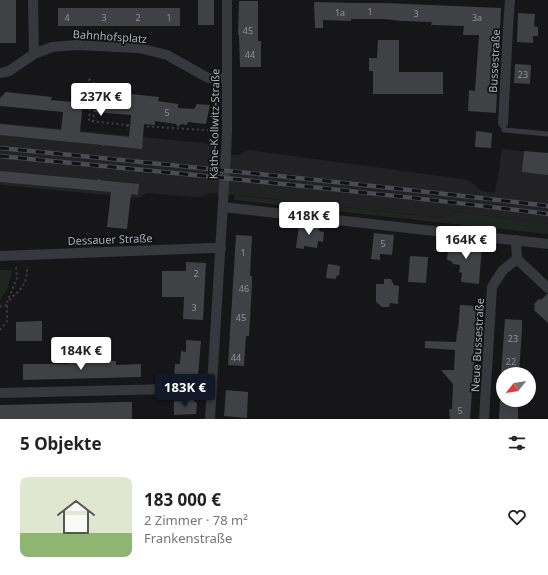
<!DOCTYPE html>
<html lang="de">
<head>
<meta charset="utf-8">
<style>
  :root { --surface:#fff; --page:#f6f6f6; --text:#222; --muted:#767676; --line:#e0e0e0; --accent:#111827 }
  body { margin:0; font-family:"Noto Sans",sans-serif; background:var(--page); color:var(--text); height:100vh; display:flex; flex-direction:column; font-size:15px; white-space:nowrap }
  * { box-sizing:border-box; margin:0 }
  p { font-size:13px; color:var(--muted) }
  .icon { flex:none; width:22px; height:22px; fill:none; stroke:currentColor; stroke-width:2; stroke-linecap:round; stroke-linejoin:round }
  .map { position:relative; height:419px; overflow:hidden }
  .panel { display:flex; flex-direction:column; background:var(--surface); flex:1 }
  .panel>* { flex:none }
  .needle { width:26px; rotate:240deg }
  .fabs { position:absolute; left:496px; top:367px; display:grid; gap:8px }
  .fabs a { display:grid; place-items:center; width:40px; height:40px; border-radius:50%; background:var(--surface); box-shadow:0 4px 16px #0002; font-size:20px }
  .price { position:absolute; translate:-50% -34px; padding:0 9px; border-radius:4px; background:#fff; color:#222; font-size:13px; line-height:26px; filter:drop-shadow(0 1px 2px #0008) }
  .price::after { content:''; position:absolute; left:50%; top:24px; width:12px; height:9px; margin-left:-6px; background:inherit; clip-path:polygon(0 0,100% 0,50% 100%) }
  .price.selected { background:var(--accent); color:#fff }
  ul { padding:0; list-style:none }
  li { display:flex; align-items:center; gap:12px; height:100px; padding:0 20px }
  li+li { border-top:1px solid var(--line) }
  li span { display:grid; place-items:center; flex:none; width:112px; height:80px; border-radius:8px; color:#555 }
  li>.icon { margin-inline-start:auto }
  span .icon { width:48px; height:48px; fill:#fffc; stroke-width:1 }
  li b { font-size:17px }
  h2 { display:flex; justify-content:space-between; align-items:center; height:48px; padding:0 20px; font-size:17px }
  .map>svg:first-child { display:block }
  .built { fill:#222225 }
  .green { fill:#1e261f }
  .building { fill:#404145 }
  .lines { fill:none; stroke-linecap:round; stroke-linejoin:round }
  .path { stroke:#3d3f44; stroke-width:2; stroke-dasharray:2 3; stroke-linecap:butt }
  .service { stroke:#37383d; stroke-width:5 }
  .minor { stroke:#37383d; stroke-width:10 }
  .rail-casing { stroke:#4a4c52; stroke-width:4.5 }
  .rail { stroke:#111113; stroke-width:3; stroke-dasharray:9; stroke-linecap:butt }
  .labels { text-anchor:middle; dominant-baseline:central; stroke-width:3.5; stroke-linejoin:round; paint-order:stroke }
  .number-label { font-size:9px; fill:#8e929b }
  .street-label { font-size:11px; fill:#a8adb8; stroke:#111113 }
</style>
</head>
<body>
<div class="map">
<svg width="548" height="419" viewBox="0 0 548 419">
  <rect width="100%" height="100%" fill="#161618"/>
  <path class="built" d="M0 123 213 144 214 153 239 155 248 150 469 180 481 191 495 193 502 149 548 154V224L457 212 444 218 237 195 209 193 201 197H194L147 193 139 198 0 185Z"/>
  <g class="green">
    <path d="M234 195 443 218 457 212 548 224V234L234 200Z"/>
    <path d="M0 270H12L8 287 0 301 1 306 0 307Z"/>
  </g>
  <g class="building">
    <rect x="0" y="0" width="16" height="43"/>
    <rect x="198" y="0" width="16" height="25"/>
    <path d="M239 1H258V41H261V67H240L239 35H238Z"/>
    <path d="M314 2 357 3H384L501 8 496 113 468 111 469 90 475 91 479 35H463L464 26 431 25 432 22 402 21 383 19H351V21L323 20V28H315Z"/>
    <rect x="58" y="8" width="122" height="18"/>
    <path d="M518 13 535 14 534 26 538 27V36H533V43L517 42Z"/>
    <path d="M378 40H399V72H443V94H373V71H369V58H377Z"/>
    <path d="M515 64 531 65 530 84 514 83Z"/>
    <path d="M112 90 122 91 121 93 159 97 158 101 178 104V108L194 109 197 104 210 105 206 124 188 122 187 125 181 124 178 127 176 124 155 121V125L144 124 142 149 0 135V124L61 130 63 112 0 106V98L6 92 52 97 51 100 83 103 80 132 129 137 131 115 95 112 97 91 111 92Z"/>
    <path d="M476 131 492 133 491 148 475 147Z"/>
    <path d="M524 151 548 153V175L522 172Z"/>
    <path d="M0 171 139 184 138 195 131 194 127 229 107 227 111 192 0 182Z"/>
    <path d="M299 224 320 226 319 231 324 232 323 242 318 241 317 248 304 246V249L296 248Z"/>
    <path d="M374 233 394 235 392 255 380 254V260L371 259Z"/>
    <path d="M236 235 252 236 250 276H252V284L249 336H246L244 366 228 365Z"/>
    <path d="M449 241 482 246 479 284 461 282 462 273 459 272 460 265 453 264 451 261 447 260Z"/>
    <path d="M410 256 428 257 426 283 408 282Z"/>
    <path d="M186 262 206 263 203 320 183 319 184 297H162V271H186Z"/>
    <path d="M328 264 340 266 339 276 337 275 336 279 326 278Z"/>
    <path d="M384 279H391L394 285 399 286 398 304 390 303 389 307H382L376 302V284H384Z"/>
    <path d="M547 294H548V323L534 310 535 306 534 304 539 299 541 300Z"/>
    <path d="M460 305 478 306 470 419H450L449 409H452L453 384 441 370H454L455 350 425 348V341L456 342 457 331H458Z"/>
    <path d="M505 319 522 320V329L519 374H501Z"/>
    <path d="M42 321V341H16V322Z"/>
    <path d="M186 340 201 341 198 376H174L175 364H180L181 351 186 352Z"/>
    <path d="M100 360 116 361V365L141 364V377L23 380V364H69V361Z"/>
    <path d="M226 390 248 392 247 418 224 416Z"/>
    <path d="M193 400 197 403 196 414 174 415V401Z"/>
    <path d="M500 400H518V419H499Z"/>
    <path d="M123 402H132V419H0V405Z"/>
  </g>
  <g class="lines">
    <g class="path">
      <path d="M89 79 91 89 89 121 127 125V130"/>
      <path d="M89 79 97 85 93 122"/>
      <path d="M127 125 218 131"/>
      <path d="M103 146V139L133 142H137V149"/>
      <path d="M99 179V186L134 189V183"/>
      <path d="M9 300C21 289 28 284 27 266"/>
      <path d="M0 307 1 306 7 305"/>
      <path d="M0 330 7 321V302L17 278 16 266"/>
    </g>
    <path class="service" d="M503 123 504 130 548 134"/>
    <g class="minor">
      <path d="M33 0 34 54"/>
      <path d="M0 73 9 71 34 54 52 47 76 45 139 48 167 55 208 78H227"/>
      <path d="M503 123 508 28 510 0"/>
      <path d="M223 207 548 244"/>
      <path d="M516 240 517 259 548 288"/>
      <path d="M0 256 211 248H221"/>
      <path d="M0 393 212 388"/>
      <path d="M210 419 226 153 227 131V0"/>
      <path d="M484 419 492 287 503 270 517 259"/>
    </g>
    <g class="rail-casing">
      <g id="rail">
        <path d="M0 148C183 166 366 184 548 206"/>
        <path d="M0 156C183 174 366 191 548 214"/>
      </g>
    </g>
    <use href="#rail" class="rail"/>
  </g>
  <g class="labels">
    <g class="number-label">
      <text x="370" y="11">1</text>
      <text x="340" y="12">1a</text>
      <text x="416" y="13">3</text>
      <text x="67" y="17">4</text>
      <text x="104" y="17">3</text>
      <text x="138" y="17">2</text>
      <text x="169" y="17">1</text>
      <text x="477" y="17">3a</text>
      <text x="248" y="30">45</text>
      <text x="250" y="54">44</text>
      <text x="523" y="74">23</text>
      <text x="167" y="112">5</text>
      <text x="383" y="243">5</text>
      <text x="243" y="252">1</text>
      <text x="196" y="273">2</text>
      <text x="244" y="288">46</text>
      <text x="194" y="307">3</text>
      <text x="241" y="317">45</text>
      <text x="513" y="338">23</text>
      <text x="236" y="357">44</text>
      <text x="511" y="361">22</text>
      <text x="460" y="410">5</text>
    </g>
    <g class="street-label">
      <text transform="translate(110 36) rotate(4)">Bahnhofsplatz</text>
      <text transform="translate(494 61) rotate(-87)">Bussestraße</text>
      <text transform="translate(214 124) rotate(-89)">Käthe-Kollwitz-Straße</text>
      <text transform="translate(110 239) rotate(-2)">Dessauer Straße</text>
      <text transform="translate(477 345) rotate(-87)">Neue Bussestraße</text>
    </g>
  </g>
</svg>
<div class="fabs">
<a><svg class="needle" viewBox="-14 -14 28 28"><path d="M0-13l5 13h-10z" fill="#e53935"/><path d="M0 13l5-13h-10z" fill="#767676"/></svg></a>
</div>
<b class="price" style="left:101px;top:117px">237K €</b>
<b class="price" style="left:309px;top:236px">418K €</b>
<b class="price" style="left:466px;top:260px">164K €</b>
<b class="price" style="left:81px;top:371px">184K €</b>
<b class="price selected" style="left:185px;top:408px">183K €</b>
</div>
<section class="panel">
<h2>5 Objekte<svg class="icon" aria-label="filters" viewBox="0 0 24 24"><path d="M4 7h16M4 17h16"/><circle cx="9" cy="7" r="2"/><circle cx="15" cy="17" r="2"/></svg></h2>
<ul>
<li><span style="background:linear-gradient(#dfe7d0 70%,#8fb573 0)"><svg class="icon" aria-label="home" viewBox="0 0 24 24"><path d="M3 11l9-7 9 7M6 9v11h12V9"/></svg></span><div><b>183 000 €</b><p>2 Zimmer · 78 m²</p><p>Frankenstraße</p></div><svg class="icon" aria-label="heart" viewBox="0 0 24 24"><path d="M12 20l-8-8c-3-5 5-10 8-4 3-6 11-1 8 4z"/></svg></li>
</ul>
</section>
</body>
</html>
